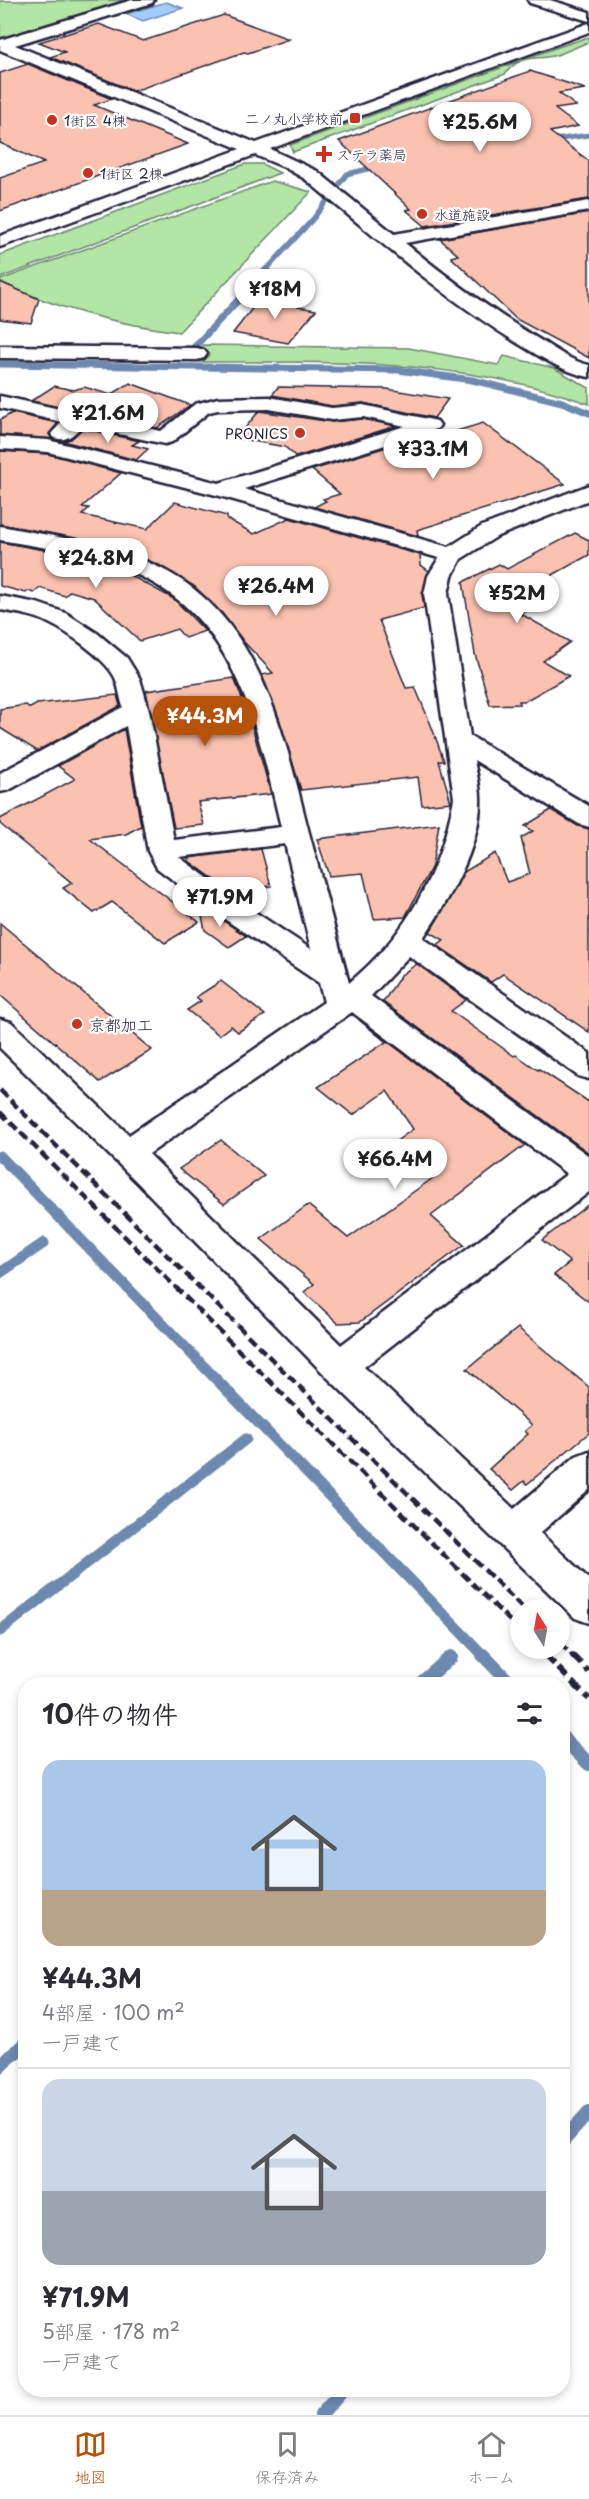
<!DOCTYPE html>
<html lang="ja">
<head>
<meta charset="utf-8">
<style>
  :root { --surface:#fff; --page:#f2f2f3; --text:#2b2b33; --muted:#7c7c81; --line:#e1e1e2; --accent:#b45309 }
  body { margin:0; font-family:"Playpen Sans","Klee One",sans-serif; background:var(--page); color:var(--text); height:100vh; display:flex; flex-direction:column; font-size:22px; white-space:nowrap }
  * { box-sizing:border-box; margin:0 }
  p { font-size:20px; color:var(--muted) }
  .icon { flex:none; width:33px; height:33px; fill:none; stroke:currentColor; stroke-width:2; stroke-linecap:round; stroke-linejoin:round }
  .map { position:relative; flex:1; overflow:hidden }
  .sheet { position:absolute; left:18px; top:1677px; width:552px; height:720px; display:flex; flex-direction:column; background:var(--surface); border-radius:24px; box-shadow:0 3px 9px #0003 }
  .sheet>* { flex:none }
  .needle { width:39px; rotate:349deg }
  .tools { position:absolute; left:510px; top:1599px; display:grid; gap:12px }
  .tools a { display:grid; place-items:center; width:60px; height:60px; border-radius:50%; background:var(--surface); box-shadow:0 3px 9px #0003; font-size:30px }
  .price { position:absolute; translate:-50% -51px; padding:0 14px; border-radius:21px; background:#fff; color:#222; font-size:20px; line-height:39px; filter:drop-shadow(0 2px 3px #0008) }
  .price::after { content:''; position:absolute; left:50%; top:36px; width:18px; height:14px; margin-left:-9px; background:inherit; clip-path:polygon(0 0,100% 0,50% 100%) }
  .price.active { background:var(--accent); color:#fff }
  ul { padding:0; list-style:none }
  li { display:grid; align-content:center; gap:12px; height:318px; padding:0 24px }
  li+li { border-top:2px solid var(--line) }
  li span { display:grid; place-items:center; height:186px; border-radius:18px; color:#555 }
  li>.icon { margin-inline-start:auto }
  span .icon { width:108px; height:108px; fill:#fffc; stroke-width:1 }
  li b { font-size:26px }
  h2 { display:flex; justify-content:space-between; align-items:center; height:72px; padding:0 24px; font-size:26px }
  .menu { display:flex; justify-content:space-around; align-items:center; height:84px; border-top:2px solid var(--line); background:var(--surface); font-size:16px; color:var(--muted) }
  .menu a { display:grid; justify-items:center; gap:3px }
  .menu .active { color:var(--accent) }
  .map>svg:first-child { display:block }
  .green { fill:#b3e5a5; stroke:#6a8470; stroke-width:1.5 }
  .water { fill:#a1cdfc; stroke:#6e89af; stroke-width:1.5 }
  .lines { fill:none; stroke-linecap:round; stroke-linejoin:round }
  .stream-far3 { stroke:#6e89af; stroke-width:5 }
  .stream-far2 { stroke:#6e89af; stroke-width:7 }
  .stream-far1 { stroke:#6e89af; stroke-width:11 }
  .stream { stroke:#6e89af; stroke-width:14 }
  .building { fill:#fbc2b1; stroke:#22223b; stroke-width:1.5 }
  .minor-casing { stroke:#22223b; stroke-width:5 }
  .minor { fill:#fff; fill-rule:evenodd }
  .rail-far1 { stroke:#22223b; stroke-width:4.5; stroke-dasharray:10 4.5; stroke-linecap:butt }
  .rail { stroke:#22223b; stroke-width:6; stroke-dasharray:13 6; stroke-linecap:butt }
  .poi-dot { fill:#c8321e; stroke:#fff; stroke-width:2 }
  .labels { text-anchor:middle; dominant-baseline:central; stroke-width:4.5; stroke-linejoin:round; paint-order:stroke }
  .far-poi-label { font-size:14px; fill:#22223b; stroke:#fff; text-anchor:start }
  .poi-label { font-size:16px; fill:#22223b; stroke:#fff; text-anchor:start }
</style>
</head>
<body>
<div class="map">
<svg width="589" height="2415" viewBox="0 0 589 2415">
  <rect width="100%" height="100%" fill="#fff"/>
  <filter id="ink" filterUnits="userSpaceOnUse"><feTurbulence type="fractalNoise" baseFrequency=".0167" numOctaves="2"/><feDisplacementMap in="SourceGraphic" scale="12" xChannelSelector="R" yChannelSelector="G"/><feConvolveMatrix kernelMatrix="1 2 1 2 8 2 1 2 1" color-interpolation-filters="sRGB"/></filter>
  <g filter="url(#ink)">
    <g class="green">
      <path d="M129 0 0 40V1Z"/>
      <path d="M589 37V42C577 46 565 53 553 56 532 60 520 55 505 74L293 152 290 145 555 48Z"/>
      <path d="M245 164H262L280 173 0 278V255Z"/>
      <path d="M272 181 311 192 179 332C116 324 57 309 0 282V280Z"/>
      <path d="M203 345 409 348 498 365 504 356 554 368 589 388V404C463 358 331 362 199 362L194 359Z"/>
    </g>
    <path class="water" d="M166 2 183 8 143 21 126 14Z"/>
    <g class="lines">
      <g class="stream-far3">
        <path d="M547 141 589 135"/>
        <path d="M266 270 313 219 347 174 380 166"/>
      </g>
      <g class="stream-far2">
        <path d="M185 357 267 269"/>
        <path d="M0 364 398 370 472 380 562 402 589 413"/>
      </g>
      <g class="stream-far1">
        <path d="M0 1156 485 1657"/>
        <path d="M0 1273 44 1243"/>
        <path d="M0 1631 246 1439"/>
      </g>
      <g class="stream">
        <path d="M483 1655 511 1684"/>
        <path d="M420 1684 451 1657"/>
        <path d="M562 1737 589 1764"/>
        <path d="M0 2066 26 2043"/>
        <path d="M562 2142 589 2112"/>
        <path d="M321 2415 343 2390"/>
      </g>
    </g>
    <g class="building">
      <path d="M224 15 289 39 248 53 244 52 134 91 50 57 65 52 39 42 99 24 143 41Z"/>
      <path d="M28 64 112 99 94 105 188 144 0 211V178L44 163 0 143V73Z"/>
      <path d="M530 71 585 89 559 93 576 106 555 109 578 126 550 132 589 161V199L425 226 406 210 411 209 339 141Z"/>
      <path d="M589 213V358L516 319 451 257 458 255 440 239Z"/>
      <path d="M0 282 39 299 31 323 0 319Z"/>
      <path d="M262 296 301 303 298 307 316 310 288 343 233 333Z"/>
      <path d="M130 383 190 405 157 428 31 401 54 386 74 390 84 387 111 395Z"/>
      <path d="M278 387 387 389 448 399 434 418 363 403 332 406 272 395Z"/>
      <path d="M259 411 332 422 363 419 396 426 296 457 285 447 237 438Z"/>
      <path d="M12 413 58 423 49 434 52 439 0 435V420Z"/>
      <path d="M483 423 565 484 417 530 418 536 314 507 326 501 323 499 340 494 312 470 419 437 414 444Z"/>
      <path d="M83 428 139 441 132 445 148 449 136 460 63 441 71 439Z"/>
      <path d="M0 451 48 454 121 473 82 507 89 508 82 515 147 529 175 502 227 516V519L254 534 289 518 420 555 421 565 429 571 422 594 424 608 379 620 406 688 415 687 431 725 444 761H439L451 802 422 805 418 777 301 790 278 715 262 675 273 673 244 642 222 613 194 586 159 565 140 557 81 539 0 524Z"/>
      <path d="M575 533 589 540V555L525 590 542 602 521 614 570 642 543 661 569 676 525 701H519L520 704 490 705 475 654 463 582 499 564 507 569Z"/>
      <path d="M0 542 72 555 124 572 174 599 205 631 185 638 177 629 140 641 94 598 70 591 65 596 40 588 34 593 28 591 26 593 0 586Z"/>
      <path d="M234 678 250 719 271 794 198 802 204 825 174 828 146 691Z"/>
      <path d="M117 695 120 706 37 751 0 728V709L26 705 30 708 37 704Z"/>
      <path d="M124 729 141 826 126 834 90 839 199 922 165 943 112 902 94 913 63 888 72 883 0 824V819L75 779 58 766Z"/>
      <path d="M551 810 578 826 589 829V1032L503 974 491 982 437 945 444 940 430 932 464 872 495 853 507 882 530 874 521 838 533 831 525 826Z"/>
      <path d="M439 824 432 866 405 917 374 919 363 873 329 876 317 839Z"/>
      <path d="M261 849 271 886 230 891 189 861 188 858Z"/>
      <path d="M199 902 225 922 246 936 229 947 205 930Z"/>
      <path d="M0 923 152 1050 100 1082 0 995Z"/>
      <path d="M417 964 466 1000 451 1011 514 1056 516 1055 538 1070 539 1069 589 1102V1153L383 1002 401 975Z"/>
      <path d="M221 981 265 1015 238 1032 231 1026 219 1035 187 1010 201 1001 196 997Z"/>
      <path d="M359 1020 525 1145 431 1216 464 1245 360 1322 338 1323 304 1292 314 1284 261 1239 308 1205 348 1238 433 1178 391 1145 413 1129 387 1091 353 1115 318 1087 386 1042Z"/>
      <path d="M221 1140 264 1176 224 1204 179 1169Z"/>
      <path d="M589 1204V1302L554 1275 570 1262 542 1240Z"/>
      <path d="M518 1328 589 1387V1433L527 1484 524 1481 513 1490 489 1469 528 1434 525 1431 532 1425 467 1369Z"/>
    </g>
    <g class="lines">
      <g class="minor-casing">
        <g id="minor">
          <path d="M132 0H154L152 3 15 45 256 143 589 23V32L270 149 317 171 394 234 589 201V211L405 243C448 278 492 311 540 340 555 349 571 361 589 365V377C563 372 541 357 519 344 442 297 374 236 305 179L284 167 255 155 0 247V236L240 149 0 50V40Z"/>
          <path d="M528 0H550L589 12V21L530 3Z"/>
          <path d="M0 346 197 348 204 350 207 354 204 358 197 360 0 358Z"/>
          <path d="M0 396 161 431 195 404 218 398 269 397 332 408 363 405 437 421 440 425 437 429 244 489 449 547 482 526 589 485V500L498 536 461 559 452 576 448 594 470 736 589 806V827L579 824 474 760C476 772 480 785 480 797 482 844 449 901 423 938L589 1053V1079L578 1076 409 956 371 996 589 1156V1192L364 1367 514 1509 576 1456 589 1451V1490L540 1533 589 1579V1623L575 1618 326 1376 137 1182 0 1048V1019L11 1022 129 1135 324 1002 319 983 226 920 157 868 148 851 126 726 9 790 0 792V773L123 707C120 698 119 688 116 680 109 661 68 632 49 623 34 615 17 613 0 610V596L37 603 66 613 97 633 127 658 140 679 149 710 174 840 281 827C258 732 239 624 142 577 98 555 47 548 0 540V526C52 536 110 544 158 567 259 615 283 731 308 829 322 880 335 931 349 983 407 935 441 871 454 798L424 594 428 576 439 558 220 496 48 452 0 449V437L48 440 219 483 405 426 363 417 332 420 269 409 218 410 209 412 172 442 165 444 82 426C73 435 67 442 54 438L51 434 62 422 0 408ZM285 844 311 949 246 906 179 857ZM352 1012 567 1174 341 1345 149 1154Z"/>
        </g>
      </g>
      <use href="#minor" class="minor"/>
      <g class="rail-far1">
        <path d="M0 1090 525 1610"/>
        <path d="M0 1112 520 1631"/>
        <path d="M560 1643 574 1657"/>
        <path d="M538 1648 547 1657"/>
      </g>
      <g class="rail">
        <path d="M545 1655 589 1699"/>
        <path d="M572 1655 589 1672"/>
      </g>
    </g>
  </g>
  <g class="poi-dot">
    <rect x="349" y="112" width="12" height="12" rx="3"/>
    <circle cx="52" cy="120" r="6"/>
    <path d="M321 145h6v6h6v6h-6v6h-6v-6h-6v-6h6z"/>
    <circle cx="88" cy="173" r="6"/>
    <circle cx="422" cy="214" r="6"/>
    <circle cx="300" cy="433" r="6"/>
    <circle cx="77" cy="1024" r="6"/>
  </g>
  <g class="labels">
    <g class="far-poi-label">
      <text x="343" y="118" text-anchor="end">二ノ丸小学校前</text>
      <text x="64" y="120">1街区 4棟</text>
      <text x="336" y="154">ステラ薬局</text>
      <text x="100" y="173">1街区 2棟</text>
      <text x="434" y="214">水道施設</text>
      <text x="288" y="433" text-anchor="end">PRONICS</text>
    </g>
    <g class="poi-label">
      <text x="89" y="1024">京都加工</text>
    </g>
  </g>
</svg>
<div class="tools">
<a><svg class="needle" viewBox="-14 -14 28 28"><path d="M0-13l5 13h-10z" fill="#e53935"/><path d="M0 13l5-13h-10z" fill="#7c7c81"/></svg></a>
</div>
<b class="price" style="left:480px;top:153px">¥25.6M</b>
<b class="price" style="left:275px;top:320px">¥18M</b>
<b class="price" style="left:108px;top:444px">¥21.6M</b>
<b class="price" style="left:433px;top:480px">¥33.1M</b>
<b class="price" style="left:96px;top:589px">¥24.8M</b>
<b class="price" style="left:276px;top:617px">¥26.4M</b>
<b class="price" style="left:517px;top:624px">¥52M</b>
<b class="price active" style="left:205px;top:747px">¥44.3M</b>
<b class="price" style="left:220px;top:928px">¥71.9M</b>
<b class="price" style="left:395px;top:1190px">¥66.4M</b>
<section class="sheet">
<h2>10件の物件<svg class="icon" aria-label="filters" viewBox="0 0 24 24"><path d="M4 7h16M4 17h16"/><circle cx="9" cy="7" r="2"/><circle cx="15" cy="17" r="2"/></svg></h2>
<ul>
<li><span style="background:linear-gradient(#a9c7e8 70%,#b9a48a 0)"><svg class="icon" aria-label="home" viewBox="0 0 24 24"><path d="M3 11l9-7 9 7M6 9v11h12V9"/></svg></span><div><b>¥44.3M</b><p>4部屋 · 100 m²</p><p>一戸建て</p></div></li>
<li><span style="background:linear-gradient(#c9d6e8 60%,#9aa5b1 0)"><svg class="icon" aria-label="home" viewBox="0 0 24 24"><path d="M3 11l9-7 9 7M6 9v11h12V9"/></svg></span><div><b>¥71.9M</b><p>5部屋 · 178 m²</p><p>一戸建て</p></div></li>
</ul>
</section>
</div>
<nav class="menu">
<a class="active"><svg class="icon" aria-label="map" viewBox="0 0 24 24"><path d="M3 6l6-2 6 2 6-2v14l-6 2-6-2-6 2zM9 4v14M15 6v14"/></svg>地図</a>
<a><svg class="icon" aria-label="saved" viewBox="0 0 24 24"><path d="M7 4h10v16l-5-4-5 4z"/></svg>保存済み</a>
<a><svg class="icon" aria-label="home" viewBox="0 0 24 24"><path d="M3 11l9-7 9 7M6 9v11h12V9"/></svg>ホーム</a>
</nav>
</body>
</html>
